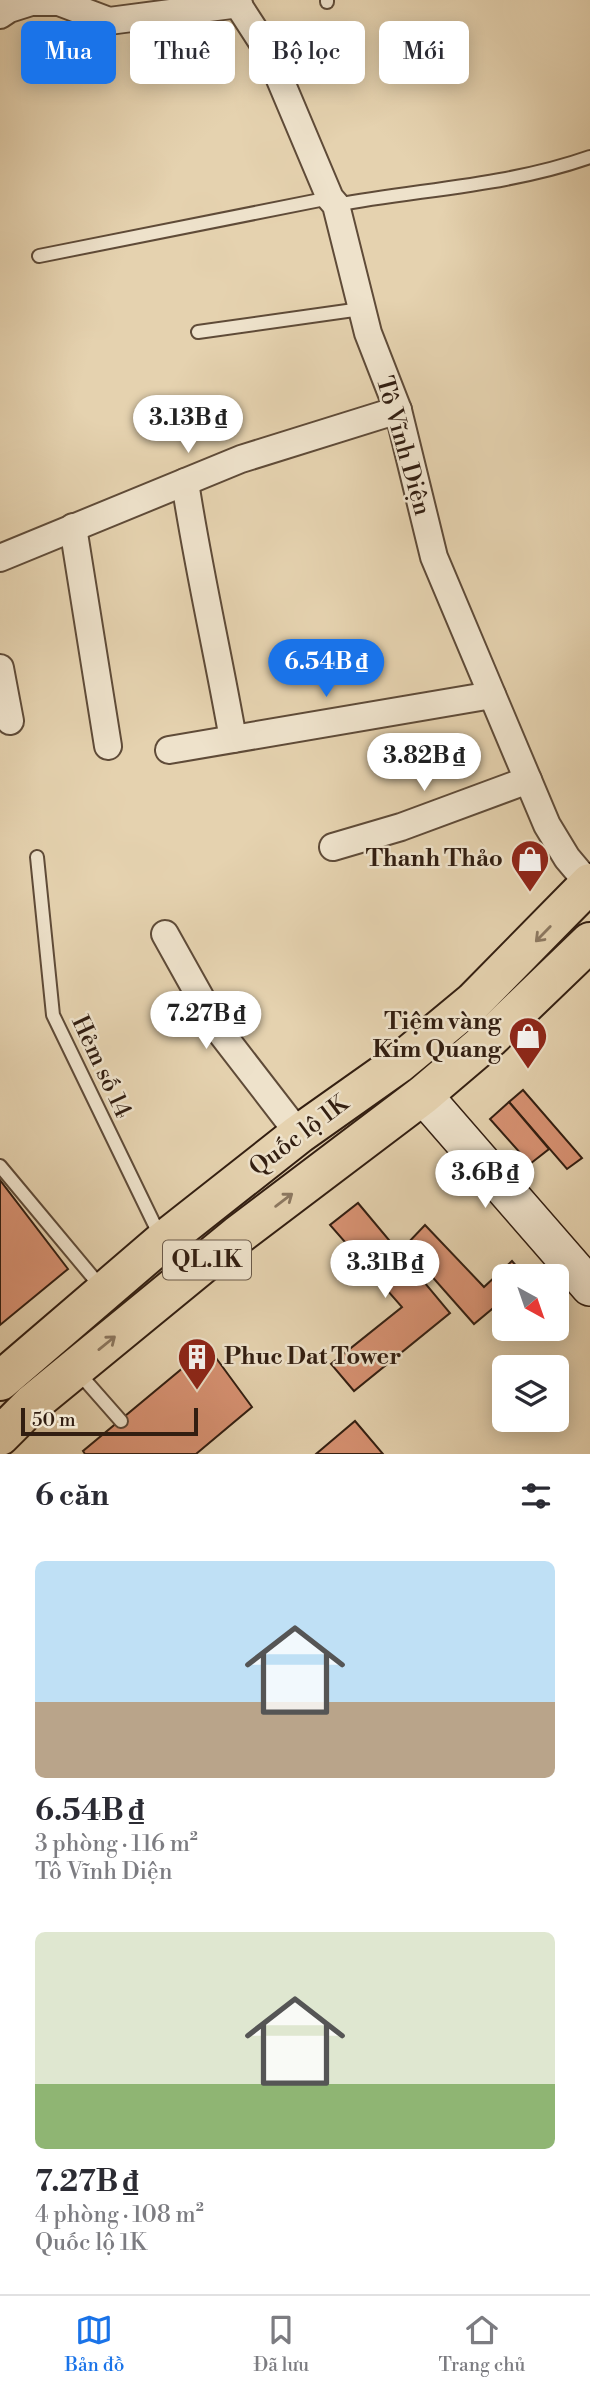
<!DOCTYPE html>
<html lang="vi">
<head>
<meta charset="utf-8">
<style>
  :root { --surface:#fff; --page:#f2f2f3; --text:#2b2b33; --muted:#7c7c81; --line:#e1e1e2; --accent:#1a73e8 }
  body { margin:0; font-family:"Libre Bodoni",serif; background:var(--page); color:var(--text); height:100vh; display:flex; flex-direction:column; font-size:26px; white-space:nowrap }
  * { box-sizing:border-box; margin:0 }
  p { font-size:23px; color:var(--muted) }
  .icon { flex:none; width:38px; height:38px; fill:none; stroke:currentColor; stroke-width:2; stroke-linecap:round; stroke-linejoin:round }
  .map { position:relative; height:1454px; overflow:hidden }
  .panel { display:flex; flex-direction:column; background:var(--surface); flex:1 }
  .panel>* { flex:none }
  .banner { position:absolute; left:21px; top:21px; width:550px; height:63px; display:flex; gap:14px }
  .needle { width:46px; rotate:140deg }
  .tools { position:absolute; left:492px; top:1264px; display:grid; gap:14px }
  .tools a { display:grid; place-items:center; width:77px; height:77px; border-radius:10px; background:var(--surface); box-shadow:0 4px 18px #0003; font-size:35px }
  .scale { position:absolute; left:21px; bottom:18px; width:177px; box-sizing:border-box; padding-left:7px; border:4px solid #321e11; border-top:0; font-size:19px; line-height:24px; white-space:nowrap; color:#321e11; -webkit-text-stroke:5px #eee2cb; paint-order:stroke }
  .price { position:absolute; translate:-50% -60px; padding:0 16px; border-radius:24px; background:#fff; color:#222; font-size:23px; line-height:46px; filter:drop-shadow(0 2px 4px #0008) }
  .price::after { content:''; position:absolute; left:50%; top:42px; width:21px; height:16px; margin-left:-10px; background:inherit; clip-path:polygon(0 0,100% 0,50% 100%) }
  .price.current { background:var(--accent); color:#fff }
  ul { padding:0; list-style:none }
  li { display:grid; align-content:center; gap:14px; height:371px; padding:0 35px }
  li span { display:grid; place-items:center; height:217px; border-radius:10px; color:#555 }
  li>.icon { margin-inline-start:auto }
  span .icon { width:126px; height:126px; fill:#fffc; stroke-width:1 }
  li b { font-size:30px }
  h2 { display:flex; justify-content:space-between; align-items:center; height:84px; padding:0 35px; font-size:30px }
  .pill { padding:0 24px; border-radius:10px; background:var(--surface); box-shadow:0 4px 18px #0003; font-size:24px; line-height:63px }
  .pill.current { background:var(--accent); color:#fff }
  .tab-bar { display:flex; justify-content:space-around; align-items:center; height:98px; border-top:2px solid var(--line); background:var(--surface); font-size:19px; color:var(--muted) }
  .tab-bar a { display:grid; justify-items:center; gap:4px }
  .tab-bar .current { color:var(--accent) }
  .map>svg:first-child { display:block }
  .building { fill:#d89273; stroke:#321e11; stroke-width:2 }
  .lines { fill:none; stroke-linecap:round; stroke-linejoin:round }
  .service-casing { stroke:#5f4b38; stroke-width:16 }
  .minor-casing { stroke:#5f4b38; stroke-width:30 }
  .secondary-casing { stroke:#321e11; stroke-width:40 }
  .primary-casing { stroke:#321e11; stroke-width:42 }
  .service { stroke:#eee2cb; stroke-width:12 }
  .minor { stroke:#eee2cb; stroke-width:26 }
  .secondary { stroke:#eee2cb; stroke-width:37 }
  .primary { stroke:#e5d2af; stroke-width:38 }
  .oneway { stroke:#8c7860 }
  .labels { text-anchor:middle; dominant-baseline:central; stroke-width:5; stroke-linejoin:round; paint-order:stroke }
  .shield { fill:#eee2cb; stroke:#6a5949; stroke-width:2 }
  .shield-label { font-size:23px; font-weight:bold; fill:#321e11 }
  .street-label { font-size:24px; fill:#321e11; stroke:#eee2cb }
  .poi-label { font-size:24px; font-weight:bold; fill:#321e11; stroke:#eee2cb; text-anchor:end }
</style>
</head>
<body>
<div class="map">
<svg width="590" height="1454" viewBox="0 0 590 1454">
  <rect width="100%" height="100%" fill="#e5d2af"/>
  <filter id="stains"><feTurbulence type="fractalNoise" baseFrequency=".00286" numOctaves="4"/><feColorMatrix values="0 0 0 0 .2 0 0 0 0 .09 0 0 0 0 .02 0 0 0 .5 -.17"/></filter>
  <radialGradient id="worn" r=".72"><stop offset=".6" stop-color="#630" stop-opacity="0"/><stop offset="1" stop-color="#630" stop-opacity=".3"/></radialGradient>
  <g class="building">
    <path d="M523 1090 582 1158 567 1169 509 1102Z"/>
    <path d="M509 1102 549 1149 530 1164 490 1119Z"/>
    <path d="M0 1180 68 1269 0 1325Z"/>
    <path d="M358 1203 450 1313 354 1391 331 1364 402 1307 330 1225Z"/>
    <path d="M425 1225 484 1287 512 1261 525 1276H504V1299L474 1324 405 1246Z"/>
    <path d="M208 1347 252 1407 196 1454H85L83 1451Z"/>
    <path d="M355 1421 383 1454H316Z"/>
  </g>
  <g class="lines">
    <g class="service-casing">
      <g id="service">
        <path d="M327 0V2"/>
        <path d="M336 205C421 189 508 186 590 157"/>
        <path d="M39 256 330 198"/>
        <path d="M198 332 361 309"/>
        <path d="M37 857 53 1015 161 1238"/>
        <path d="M0 1166 101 1287"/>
        <path d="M77 1371 121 1421"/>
      </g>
    </g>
    <g class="minor-casing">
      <g id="minor">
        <path d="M235 0 268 51 330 198 336 205 368 333 398 410 434 557 547 825 567 858 589 884"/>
        <path d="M0 15 9 9 31 2H59L109 21 239 4"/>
        <path d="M185 482C198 568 218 653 233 739"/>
        <path d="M73 527 108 746"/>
        <path d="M0 558 241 459 398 410"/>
        <path d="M0 668 10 721"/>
        <path d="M169 750 492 695"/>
        <path d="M333 847 401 827 528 780"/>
        <path d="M165 934 218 1029 299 1134"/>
      </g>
    </g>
    <g class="secondary-casing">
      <path id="secondary" d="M423 1095 590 1287"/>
    </g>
    <g class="primary-casing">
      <g id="primary">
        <path d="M0 1381 162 1242 299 1134 398 1064 473 1002 590 883"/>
        <path d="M0 1436 32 1404 238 1235 423 1095 490 1038 590 942"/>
      </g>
    </g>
    <use href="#service" class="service"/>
    <use href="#minor" class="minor"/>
    <use href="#secondary" class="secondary"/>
    <use href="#primary" class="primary"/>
  </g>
  <defs><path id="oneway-shaft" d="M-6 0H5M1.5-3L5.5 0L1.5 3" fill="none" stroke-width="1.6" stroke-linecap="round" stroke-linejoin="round" transform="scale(1.75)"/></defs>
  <g class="oneway">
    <use href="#oneway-shaft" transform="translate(543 934) rotate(134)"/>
    <use href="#oneway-shaft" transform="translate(284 1200) rotate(-37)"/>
    <use href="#oneway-shaft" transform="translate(107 1343) rotate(-39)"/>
  </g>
  <defs>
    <g id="shop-pin" transform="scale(2.0125)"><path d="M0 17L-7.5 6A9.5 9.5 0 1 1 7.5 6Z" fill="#8f2418" stroke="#eee2cb"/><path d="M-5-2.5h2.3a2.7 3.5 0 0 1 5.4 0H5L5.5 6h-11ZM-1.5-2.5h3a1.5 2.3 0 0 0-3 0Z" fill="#fff"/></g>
    <g id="building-pin" transform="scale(2.0125)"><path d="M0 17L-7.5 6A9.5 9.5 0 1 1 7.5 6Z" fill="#8f2418" stroke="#eee2cb"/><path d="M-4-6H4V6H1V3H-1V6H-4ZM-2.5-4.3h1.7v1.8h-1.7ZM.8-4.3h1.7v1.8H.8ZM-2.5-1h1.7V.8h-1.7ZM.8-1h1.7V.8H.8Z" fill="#fff"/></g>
  </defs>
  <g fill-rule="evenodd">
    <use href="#shop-pin" x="530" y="859"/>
    <use href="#shop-pin" x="528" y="1036"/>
    <use href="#building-pin" x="197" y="1357"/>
  </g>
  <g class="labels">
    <rect class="shield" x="163" y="1240.5" width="88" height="39" rx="5"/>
    <g class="shield-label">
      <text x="207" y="1260">QL.1K</text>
    </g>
    <g class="street-label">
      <text transform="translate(403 446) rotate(74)">Tô Vĩnh Diện</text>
      <text transform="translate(101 1067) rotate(65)">Hẻm số 14</text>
      <text transform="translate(299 1136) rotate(-37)">Quốc lộ 1K</text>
    </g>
    <g class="poi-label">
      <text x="503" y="859">Thanh Thảo</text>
      <text x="501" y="1022">Tiệm vàng<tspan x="501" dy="28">Kim Quang</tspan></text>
      <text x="224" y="1357" text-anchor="start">Phuc Dat Tower</text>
    </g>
  </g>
  <rect width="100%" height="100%" filter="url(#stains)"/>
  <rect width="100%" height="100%" fill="url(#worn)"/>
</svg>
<div class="tools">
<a><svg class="needle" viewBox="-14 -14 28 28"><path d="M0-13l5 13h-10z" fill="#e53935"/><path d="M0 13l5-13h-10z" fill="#7c7c81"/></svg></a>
<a><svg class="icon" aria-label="layers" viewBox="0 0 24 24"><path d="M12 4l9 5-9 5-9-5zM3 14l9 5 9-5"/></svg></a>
</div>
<div class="scale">50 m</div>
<b class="price" style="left:188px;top:455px">3.13B ₫</b>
<b class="price current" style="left:326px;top:699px">6.54B ₫</b>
<b class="price" style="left:424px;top:793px">3.82B ₫</b>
<b class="price" style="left:206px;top:1051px">7.27B ₫</b>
<b class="price" style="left:485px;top:1210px">3.6B ₫</b>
<b class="price" style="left:385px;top:1300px">3.31B ₫</b>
<div class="banner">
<a class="pill current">Mua</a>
<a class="pill">Thuê</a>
<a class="pill">Bộ lọc</a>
<a class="pill">Mới</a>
</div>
</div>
<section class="panel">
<h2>6 căn<svg class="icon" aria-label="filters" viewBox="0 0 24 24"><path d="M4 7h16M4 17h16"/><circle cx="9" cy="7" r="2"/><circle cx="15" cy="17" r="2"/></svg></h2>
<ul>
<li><span style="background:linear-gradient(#bfe0f5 65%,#b9a48a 0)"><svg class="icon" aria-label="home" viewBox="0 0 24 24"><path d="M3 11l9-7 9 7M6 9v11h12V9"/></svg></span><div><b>6.54B ₫</b><p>3 phòng · 116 m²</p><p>Tô Vĩnh Diện</p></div></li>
<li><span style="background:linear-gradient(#dfe7d0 70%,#8fb573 0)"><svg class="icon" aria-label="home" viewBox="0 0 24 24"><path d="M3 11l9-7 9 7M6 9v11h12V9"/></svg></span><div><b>7.27B ₫</b><p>4 phòng · 108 m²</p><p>Quốc lộ 1K</p></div></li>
</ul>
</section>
<nav class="tab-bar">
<a class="current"><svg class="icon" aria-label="map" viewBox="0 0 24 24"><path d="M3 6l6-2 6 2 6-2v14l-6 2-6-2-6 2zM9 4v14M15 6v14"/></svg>Bản đồ</a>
<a><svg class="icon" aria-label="saved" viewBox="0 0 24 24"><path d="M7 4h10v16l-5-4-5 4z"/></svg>Đã lưu</a>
<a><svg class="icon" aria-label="home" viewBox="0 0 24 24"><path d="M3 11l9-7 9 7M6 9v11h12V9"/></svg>Trang chủ</a>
</nav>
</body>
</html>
